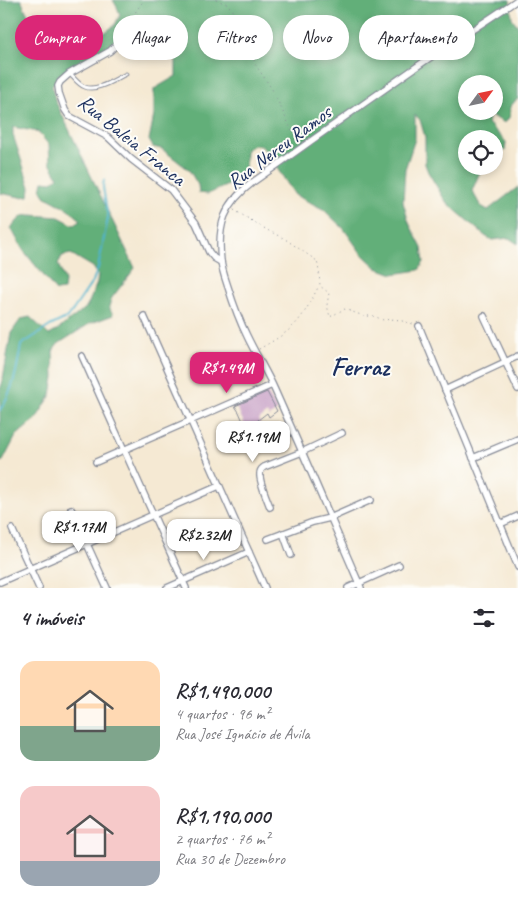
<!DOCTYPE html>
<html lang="pt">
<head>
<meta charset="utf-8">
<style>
  :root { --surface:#fff; --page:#f7f7f7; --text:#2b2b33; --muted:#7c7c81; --accent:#db2777 }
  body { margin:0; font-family:Caveat,sans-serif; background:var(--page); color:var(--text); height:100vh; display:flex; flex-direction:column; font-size:19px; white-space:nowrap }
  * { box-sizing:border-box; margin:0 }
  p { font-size:16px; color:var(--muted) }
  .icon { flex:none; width:28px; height:28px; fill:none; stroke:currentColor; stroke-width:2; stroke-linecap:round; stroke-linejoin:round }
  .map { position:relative; height:588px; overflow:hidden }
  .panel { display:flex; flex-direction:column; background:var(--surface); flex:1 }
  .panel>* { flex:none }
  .guide { position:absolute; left:15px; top:15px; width:489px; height:45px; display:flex; gap:10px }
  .needle { width:32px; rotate:57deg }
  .fabs { position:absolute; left:458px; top:75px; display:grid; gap:10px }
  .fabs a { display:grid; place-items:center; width:45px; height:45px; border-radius:50%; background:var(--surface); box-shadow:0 2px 8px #0003; font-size:25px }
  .price { position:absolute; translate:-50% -42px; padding:0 11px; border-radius:10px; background:#fff; color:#222; font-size:16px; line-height:32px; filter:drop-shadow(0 1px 2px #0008) }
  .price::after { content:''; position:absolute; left:50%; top:30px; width:15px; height:11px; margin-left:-8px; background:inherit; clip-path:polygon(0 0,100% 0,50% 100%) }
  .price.on { background:var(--accent); color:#fff }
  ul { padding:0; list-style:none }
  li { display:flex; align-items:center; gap:15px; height:125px; padding:0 20px }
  li span { display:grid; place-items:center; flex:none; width:140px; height:100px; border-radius:15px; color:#555 }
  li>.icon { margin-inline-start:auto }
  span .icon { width:60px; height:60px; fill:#fffc; stroke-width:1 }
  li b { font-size:21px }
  h2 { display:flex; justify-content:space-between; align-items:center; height:60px; padding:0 20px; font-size:21px }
  .tag { padding:0 18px; border-radius:22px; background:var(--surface); box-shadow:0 2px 8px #0003; font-size:18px; line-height:45px }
  .tag.on { background:var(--accent); color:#fff }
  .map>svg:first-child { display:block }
  .forest { fill:#62af79; stroke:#3e6f6c; fill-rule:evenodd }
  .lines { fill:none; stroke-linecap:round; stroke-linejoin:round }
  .stream { stroke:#4fb4ce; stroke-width:2 }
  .building { fill:#caa5c9 }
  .lane-casing { stroke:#888c98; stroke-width:5 }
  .street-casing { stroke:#888c98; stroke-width:8 }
  .path { stroke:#888c98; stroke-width:1; stroke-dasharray:1 4; stroke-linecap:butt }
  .lane { stroke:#fff; stroke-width:3 }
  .street { stroke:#fff; stroke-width:5.5 }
  .labels { text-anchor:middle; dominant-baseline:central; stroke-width:4; stroke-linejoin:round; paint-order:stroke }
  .street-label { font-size:21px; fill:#1b2f5e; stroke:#fdfcf7 }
  .district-label { font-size:26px; font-weight:bold; fill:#1b2f5e; stroke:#fdfcf7 }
</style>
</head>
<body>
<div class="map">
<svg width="518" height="588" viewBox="0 0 518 588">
  <rect width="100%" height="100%" fill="#fdfcf7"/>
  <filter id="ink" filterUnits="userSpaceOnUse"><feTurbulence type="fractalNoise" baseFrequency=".02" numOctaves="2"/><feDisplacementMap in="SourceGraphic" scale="10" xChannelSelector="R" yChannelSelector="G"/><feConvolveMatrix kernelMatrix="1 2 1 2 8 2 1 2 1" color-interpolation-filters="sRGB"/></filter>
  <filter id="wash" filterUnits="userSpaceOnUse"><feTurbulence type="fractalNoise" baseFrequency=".0096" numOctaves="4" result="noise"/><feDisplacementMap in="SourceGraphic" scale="20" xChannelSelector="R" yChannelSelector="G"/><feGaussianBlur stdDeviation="1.12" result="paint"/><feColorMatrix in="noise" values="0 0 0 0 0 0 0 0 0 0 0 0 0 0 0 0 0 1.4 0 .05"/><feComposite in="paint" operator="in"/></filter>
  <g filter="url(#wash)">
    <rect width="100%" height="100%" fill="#f5e9d3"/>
    <path class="forest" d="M0 0H21L27 13 46 41 61 52H78L115 25 120 15 117 7 113 0H510L512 18 518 26V99L516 100 510 107V116L505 123 490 115 488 123 506 142 505 150 494 161V139H466V166H488L479 174 472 191 481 206 488 210 518 187V244L509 238 492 240 485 236 446 202 428 172 425 164V137L420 120 415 115V139L405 169 403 202 409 223 422 248 424 262 419 270 393 274 377 268 361 253 344 229 323 209 295 195 262 146 253 145 246 150 245 174 239 180 208 194 199 193 198 185 189 170 162 149 153 147 149 140 154 115V89L176 76V60L169 43 160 42 137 54 127 44 111 45 64 73 52 86 55 100 135 268 111 299 109 307 113 315 89 324 58 344 53 351 54 377 51 395 36 419 16 436 3 461 0 462V389L2 384 11 333 21 319 30 317 49 335 56 331 87 307 97 283 98 275 93 267 71 254 62 256 58 264 65 281 64 290 56 291 23 250 11 228 22 216 31 215 59 217 74 225 81 220 68 209 46 197 41 190 43 181 52 182 58 177 50 163 49 145 38 132 13 127V135L30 187 29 196 20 197 0 193ZM466 84H494V111H466Z"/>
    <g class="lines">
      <path class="stream" d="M0 410C14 389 17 369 21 345L50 326 66 318 71 313 93 281 98 268 108 218 103 187 104 180"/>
    </g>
    <g id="blocks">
      <path class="building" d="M267 392 277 411 269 417 267 413 258 420 271 442 255 449 239 412 235 406Z"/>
    </g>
  </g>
  <g filter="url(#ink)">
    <use href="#blocks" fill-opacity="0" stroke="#888c98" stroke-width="1"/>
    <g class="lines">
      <g class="lane-casing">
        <path id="lane" d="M70 74C74 78 79 85 85 87 97 92 115 79 126 74"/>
      </g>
      <g class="street-casing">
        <g id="street">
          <path d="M121 33 117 44 110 51 69 74 60 82 58 86 59 93 65 110 69 116 108 137 131 159 171 190 196 223 209 252 214 258 221 262"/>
          <path d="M144 316 265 588"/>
          <path d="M484 316 518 389"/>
          <path d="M419 326 518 567"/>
          <path d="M82 356 186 588"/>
          <path d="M445 390 518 356"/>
          <path d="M473 458 518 439"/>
          <path d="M96 462 272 385"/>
          <path d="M270 507C267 499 259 481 260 474 260 469 262 469 264 467L302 452 342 433"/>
          <path d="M71 509 107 588"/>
          <path d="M500 524 518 516"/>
          <path d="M12 529 39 588"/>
          <path d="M283 533 291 555"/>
          <path d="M268 539 313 522 330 518 371 500"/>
          <path d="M0 582 219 486"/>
          <path d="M167 588 249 552"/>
          <path d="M348 588 399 565"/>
          <path d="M361 588C332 521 303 453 273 386 265 369 255 353 247 336 239 320 233 303 228 287 225 278 222 270 221 261 217 225 224 204 253 182 311 141 367 101 425 61 456 40 487 21 517 0"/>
        </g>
      </g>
      <g class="path">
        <path d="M216 0 228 4 246 33 250 41 255 64 272 89 292 131 297 144"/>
        <path d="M124 28 144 0"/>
        <path d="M234 210 269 231 285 239 317 261 319 271 320 286 329 293 327 305 330 317 344 309 364 316H374L383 320 395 319 413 324"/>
        <path d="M259 349C273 341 288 333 298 321 307 310 312 298 319 286"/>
      </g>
      <use href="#lane" class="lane"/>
      <use href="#street" class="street"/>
    </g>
  </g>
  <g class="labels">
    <g class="street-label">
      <text transform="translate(132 140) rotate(39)">Rua Baleia Franca</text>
      <text transform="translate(279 147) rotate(-37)">Rua Nereu Ramos</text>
    </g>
    <g class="district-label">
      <text x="360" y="366">Ferraz</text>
    </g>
  </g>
</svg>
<div class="fabs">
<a><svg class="needle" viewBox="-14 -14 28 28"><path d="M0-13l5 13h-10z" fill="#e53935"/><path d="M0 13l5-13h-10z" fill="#7c7c81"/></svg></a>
<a><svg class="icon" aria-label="locate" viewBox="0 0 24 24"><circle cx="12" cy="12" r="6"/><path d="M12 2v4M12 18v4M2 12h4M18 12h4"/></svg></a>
</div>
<b class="price on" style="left:227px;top:394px">R$1.49M</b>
<b class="price" style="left:253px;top:463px">R$1.19M</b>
<b class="price" style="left:79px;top:553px">R$1.17M</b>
<b class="price" style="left:204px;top:561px">R$2.32M</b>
<div class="guide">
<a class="tag on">Comprar</a>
<a class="tag">Alugar</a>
<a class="tag">Filtros</a>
<a class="tag">Novo</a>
<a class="tag">Apartamento</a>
</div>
</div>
<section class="panel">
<h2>4 imóveis<svg class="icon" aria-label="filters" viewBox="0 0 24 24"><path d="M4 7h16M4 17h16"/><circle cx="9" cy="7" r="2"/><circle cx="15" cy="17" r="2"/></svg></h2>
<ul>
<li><span style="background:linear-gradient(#ffd9b3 65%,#7fa58c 0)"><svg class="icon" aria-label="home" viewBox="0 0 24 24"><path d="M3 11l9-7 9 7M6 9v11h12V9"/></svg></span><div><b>R$1,490,000</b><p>4 quartos · 96 m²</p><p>Rua José Ignácio de Ávila</p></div></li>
<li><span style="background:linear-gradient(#f6c9c9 75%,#9aa5b1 0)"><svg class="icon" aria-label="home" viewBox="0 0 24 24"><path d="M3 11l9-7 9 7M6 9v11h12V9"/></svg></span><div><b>R$1,190,000</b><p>2 quartos · 76 m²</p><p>Rua 30 de Dezembro</p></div></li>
</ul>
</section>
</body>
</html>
